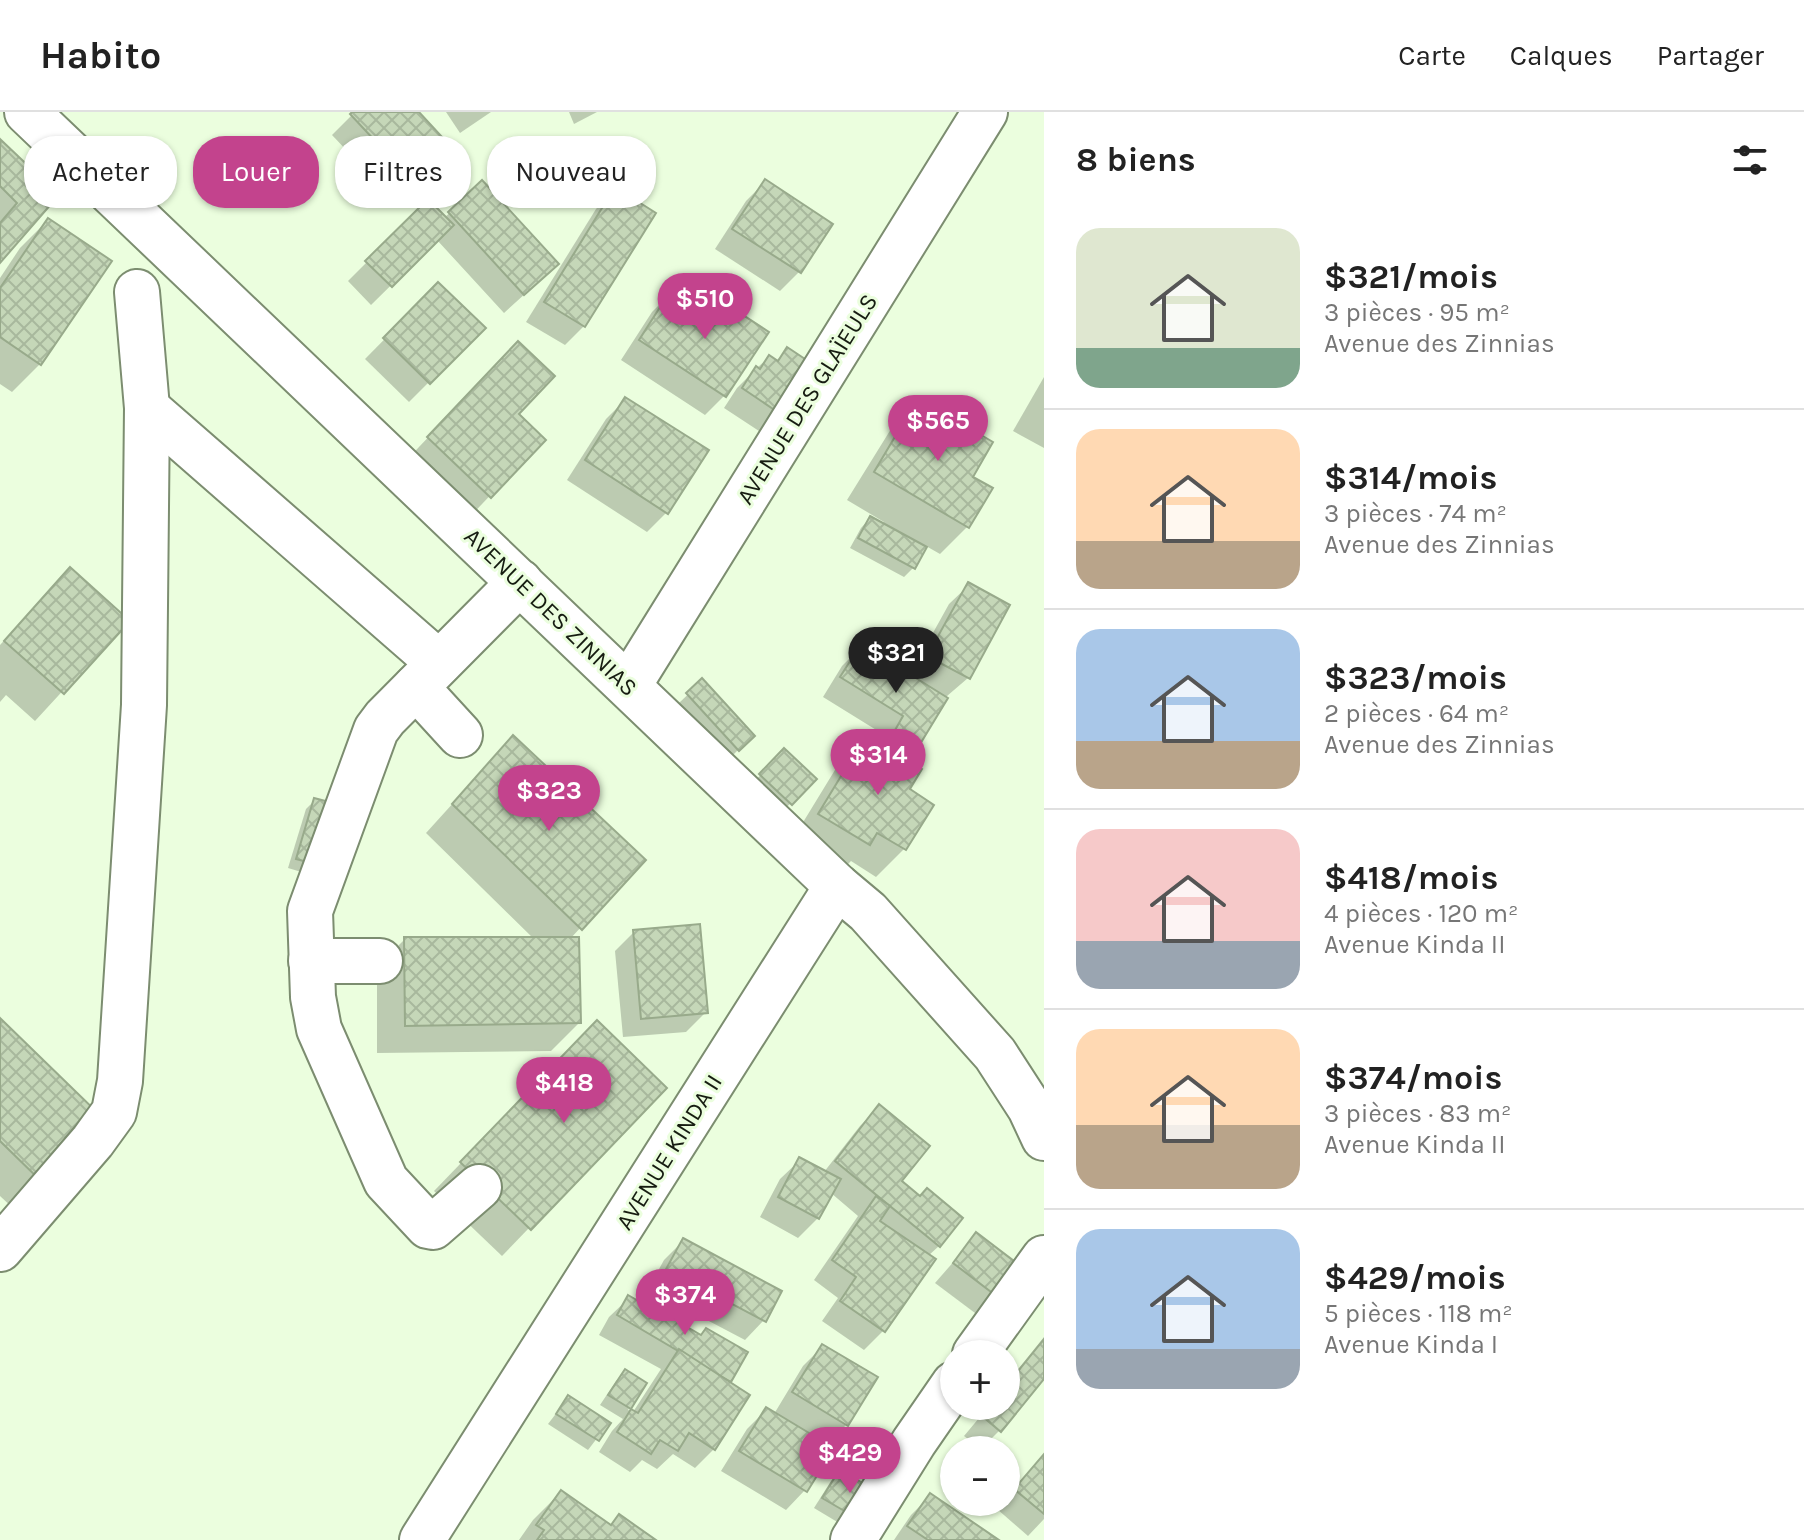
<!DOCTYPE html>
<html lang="fr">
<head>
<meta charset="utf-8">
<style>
  :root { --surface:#fff; --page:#f2f2f2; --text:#222; --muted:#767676; --line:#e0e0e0; --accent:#c3438d }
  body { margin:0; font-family:Karla,sans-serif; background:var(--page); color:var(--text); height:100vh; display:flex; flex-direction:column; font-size:30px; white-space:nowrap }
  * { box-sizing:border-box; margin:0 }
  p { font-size:26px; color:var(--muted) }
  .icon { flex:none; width:44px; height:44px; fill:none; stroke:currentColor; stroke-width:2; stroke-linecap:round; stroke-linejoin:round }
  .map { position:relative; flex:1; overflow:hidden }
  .drawer { display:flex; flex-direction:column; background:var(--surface); width:760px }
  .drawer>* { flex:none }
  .top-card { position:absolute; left:24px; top:24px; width:760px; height:72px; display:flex; gap:16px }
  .tools { position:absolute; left:940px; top:1228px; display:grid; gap:16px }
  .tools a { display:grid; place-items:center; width:80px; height:80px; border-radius:50%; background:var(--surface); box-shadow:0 2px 6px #0004; font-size:40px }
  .price { position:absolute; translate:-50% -68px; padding:0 18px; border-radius:28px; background:var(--accent); color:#fff; font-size:26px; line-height:52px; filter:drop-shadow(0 2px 4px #0008) }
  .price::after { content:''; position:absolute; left:50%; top:48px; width:24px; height:18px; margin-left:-12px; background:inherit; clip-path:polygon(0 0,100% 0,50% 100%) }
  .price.selected { background:#222; color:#fff }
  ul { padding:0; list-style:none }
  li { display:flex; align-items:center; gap:24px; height:200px; padding:0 32px }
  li+li { border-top:2px solid var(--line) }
  li span { display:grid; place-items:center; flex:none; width:224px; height:160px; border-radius:24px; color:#555 }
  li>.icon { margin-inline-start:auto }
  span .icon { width:96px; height:96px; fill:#fffc; stroke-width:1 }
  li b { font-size:34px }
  h2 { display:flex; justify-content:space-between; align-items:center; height:96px; padding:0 32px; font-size:34px }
  .chip { padding:0 28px; border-radius:32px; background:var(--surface); box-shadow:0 2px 6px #0004; font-size:28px; line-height:72px }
  .chip.selected { background:var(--accent); color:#fff }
  header { display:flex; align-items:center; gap:48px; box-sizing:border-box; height:112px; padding:0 40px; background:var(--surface); border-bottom:2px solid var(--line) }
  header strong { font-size:38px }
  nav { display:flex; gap:44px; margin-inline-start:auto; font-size:28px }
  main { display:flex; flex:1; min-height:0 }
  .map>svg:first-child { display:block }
  .shadow { fill:#0003 }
  .building { fill:url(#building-cross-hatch); stroke:#98aa8b; stroke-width:2 }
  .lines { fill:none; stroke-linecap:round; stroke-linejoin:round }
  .minor-casing { stroke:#7c8d70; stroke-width:48 }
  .minor { stroke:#fff; stroke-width:44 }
  .labels { text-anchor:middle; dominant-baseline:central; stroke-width:6; stroke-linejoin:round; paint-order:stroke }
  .street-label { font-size:24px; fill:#161c11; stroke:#ebfede }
</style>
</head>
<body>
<header>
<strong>Habito</strong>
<nav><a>Carte</a><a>Calques</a><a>Partager</a></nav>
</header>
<main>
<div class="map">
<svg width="1044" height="1428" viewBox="0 0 1044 1428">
  <defs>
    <pattern id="building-cross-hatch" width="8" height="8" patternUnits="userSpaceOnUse" patternTransform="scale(2)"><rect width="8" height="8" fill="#c5d7b8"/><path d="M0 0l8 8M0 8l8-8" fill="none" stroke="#a8b89d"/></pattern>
  </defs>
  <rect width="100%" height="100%" fill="#ebfede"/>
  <g class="shadow">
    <path d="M355 0H416L420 45 385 79 332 23Z"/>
    <path d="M446 0H491L460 21Z"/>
    <path d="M569 0H597L574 12Z"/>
    <path d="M0 30 56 83 0 148Z"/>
    <path d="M765 70 830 112 799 160 780 179 715 137 746 89Z"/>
    <path d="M482 71 537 171 504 201 437 128 371 193 348 169 428 89 444 106Z"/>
    <path d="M615 77 584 214 565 233 526 210 596 97Z"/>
    <path d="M48 108 40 252 12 280 0 272V166L20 136Z"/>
    <path d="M438 173 483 216 409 290 365 247Z"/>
    <path d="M671 181 710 206 723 193 725 283 705 303 621 248 652 200Z"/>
    <path d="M787 238 778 299 759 319 724 296 737 276 756 257 769 245 776 249Z"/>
    <path d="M490 260 516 302 543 328 462 413 401 354Z"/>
    <path d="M1044 265V336L1013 319Z"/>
    <path d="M625 288 666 401 647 420 567 368 606 307Z"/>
    <path d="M919 289 970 365 968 414 940 442 926 434 914 455 904 465 850 436 861 416 870 406 882 413 884 410 847 388 891 317Z"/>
    <path d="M70 458 127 509 35 609 6 583 0 590V533Z"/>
    <path d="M969 473 968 566 947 584 912 640 904 648 907 678 904 737 876 765 851 749 840 760 791 730 838 653 866 625 880 634 886 624 823 585 842 554 861 535 909 564 949 492Z"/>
    <path d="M702 569 752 624 729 647 678 592Z"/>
    <path d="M513 625 643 748 570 827 579 911 551 939 377 941V855L405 827H534L426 721Z"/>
    <path d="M784 639 814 667 781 701 751 673Z"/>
    <path d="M315 688 308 762 288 756 306 697Z"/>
    <path d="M634 820 706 900 686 920 623 925 615 839Z"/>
    <path d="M0 909 102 1007 14 1097 0 1084Z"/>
    <path d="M569 939 529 1116 502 1144 434 1079Z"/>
    <path d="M879 995 899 1070 939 1134 928 1144 933 1147 883 1219 864 1238 822 1209 838 1186 814 1168 858 1104 831 1081 818 1106 798 1126 760 1105 780 1067 800 1048 824 1060 860 1014Z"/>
    <path d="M977 1123 1024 1159 983 1207 935 1171Z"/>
    <path d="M683 1129 764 1208 745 1228 648 1177 664 1148Z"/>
    <path d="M629 1186 652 1199 661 1191 680 1213 700 1225 745 1241 728 1271 714 1337 695 1356 673 1342 657 1357 642 1348 630 1360 599 1340 612 1319 623 1307 600 1293 616 1269 625 1260 645 1272 628 1298 633 1300 661 1257 599 1223 609 1205Z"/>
    <path d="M1044 1225V1263L1000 1318 981 1337 964 1324 989 1294H1006V1272Z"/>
    <path d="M822 1235 846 1313 826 1334 805 1378 786 1398 721 1359 747 1317 766 1298 774 1302 803 1254Z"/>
    <path d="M568 1286 608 1312 588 1338 548 1312Z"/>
    <path d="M1044 1345V1407L1028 1424 997 1397Z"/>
    <path d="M840 1360 849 1417 814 1396 831 1369Z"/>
    <path d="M561 1380 610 1414 619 1404 653 1428H519L533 1408Z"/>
    <path d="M930 1384 995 1428H894L911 1403Z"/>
  </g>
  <g class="building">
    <path d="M352 0H419L442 25 405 61 350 2Z"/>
    <path d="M0 27 59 83 0 151V111L17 91 0 74Z"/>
    <path d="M765 67 833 112 801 161 732 117Z"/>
    <path d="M482 68 559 152 524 183 448 100Z"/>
    <path d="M615 75 656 101 585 215 544 190Z"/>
    <path d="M428 87 454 113 392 175 365 149Z"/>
    <path d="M48 106 112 149 41 253 0 225V176Z"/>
    <path d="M438 170 486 216 430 272 383 226Z"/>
    <path d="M671 178 713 206 723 190 769 220 726 285 639 228Z"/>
    <path d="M518 229 555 264 519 302 546 328 491 386 427 325Z"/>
    <path d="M787 235 811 251 779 301 742 276 756 254 760 257 769 243 778 249Z"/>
    <path d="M625 285 709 338 668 402 585 348Z"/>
    <path d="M918 286 993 330 973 365 993 376 969 416 874 360Z"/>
    <path d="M870 404 927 435 915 457 858 426Z"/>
    <path d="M70 455 130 509 64 582 4 529Z"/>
    <path d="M968 470 1010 493 970 567 927 544Z"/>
    <path d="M861 532 948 586 914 642 890 627 903 604 840 565Z"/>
    <path d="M702 566 755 624 739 639 686 581Z"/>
    <path d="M513 623 646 748 582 818 452 692Z"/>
    <path d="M866 623 922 657 910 677 934 693 906 738 877 721 870 733 818 702Z"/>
    <path d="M784 636 817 667 792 693 759 662Z"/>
    <path d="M314 686 337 692 319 753 296 747Z"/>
    <path d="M700 812 708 901 641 907 633 818Z"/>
    <path d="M404 825H579L581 911 405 914Z"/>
    <path d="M0 906 104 1007 43 1071 0 1029Z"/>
    <path d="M597 908 667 976 531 1118 460 1050Z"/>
    <path d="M879 992 930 1034 902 1069 920 1084 927 1076 963 1106 940 1135 835 1049Z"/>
    <path d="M799 1045 841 1067 819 1107 778 1085Z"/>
    <path d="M876 1084 890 1094 880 1109 936 1147 885 1220 840 1189 856 1165 832 1148Z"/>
    <path d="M976 1120 1027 1159 1003 1189 953 1151Z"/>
    <path d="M683 1126 782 1179 766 1210 666 1157Z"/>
    <path d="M628 1183 654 1198 661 1188 687 1204 682 1212 701 1223 706 1216 748 1240 731 1270 617 1203Z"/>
    <path d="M1044 1227V1267L1001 1320 982 1304 990 1294H1006V1274Z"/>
    <path d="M822 1232 878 1265 848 1314 792 1280Z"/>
    <path d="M679 1237 750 1283 715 1338 689 1321 678 1339 660 1328 651 1342 617 1320 631 1297 638 1301Z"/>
    <path d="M625 1257 647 1271 631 1297 608 1283Z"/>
    <path d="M568 1283 611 1311 599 1329 556 1302Z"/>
    <path d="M766 1295 834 1336 807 1380 739 1339Z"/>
    <path d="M1044 1342V1402L1014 1377Z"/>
    <path d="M840 1357 877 1380 860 1408 822 1386Z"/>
    <path d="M561 1378 611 1413 619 1402 656 1428H537L544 1418 536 1413Z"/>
    <path d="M930 1381 999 1428H928L907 1414Z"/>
  </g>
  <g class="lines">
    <g class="minor-casing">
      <g id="minor">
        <path d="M27 0 837 774 868 800 995 942 1030 996 1044 1026"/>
        <path d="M147 296 439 551"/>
        <path d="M629 573 985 0"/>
        <path d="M416 575 460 623"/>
        <path d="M311 849H380"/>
        <path d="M479 1075 433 1115 428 1114 386 1069 319 917 313 885 310 799 376 618 385 606 520 470"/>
        <path d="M0 1137 93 1029 114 1000 120 969 144 593 147 296 137 180"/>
        <path d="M975 1242 1044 1146"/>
        <path d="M422 1428 837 774"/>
        <path d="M853 1428 914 1330 954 1272"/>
      </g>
    </g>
    <use href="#minor" class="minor"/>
  </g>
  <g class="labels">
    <g class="street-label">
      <text transform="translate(807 287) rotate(-58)">AVENUE DES GLAÏEULS</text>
      <text transform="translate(551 500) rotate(44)">AVENUE DES ZINNIAS</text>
      <text transform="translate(669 1040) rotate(-58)">AVENUE KINDA II</text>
    </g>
  </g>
</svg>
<div class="tools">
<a>+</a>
<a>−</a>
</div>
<b class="price" style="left:705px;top:229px">$510</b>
<b class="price" style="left:938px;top:351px">$565</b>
<b class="price selected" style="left:896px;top:583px">$321</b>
<b class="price" style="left:878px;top:685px">$314</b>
<b class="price" style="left:549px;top:721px">$323</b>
<b class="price" style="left:564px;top:1013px">$418</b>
<b class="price" style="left:685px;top:1225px">$374</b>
<b class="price" style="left:850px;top:1383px">$429</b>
<div class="top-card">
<a class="chip">Acheter</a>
<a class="chip selected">Louer</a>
<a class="chip">Filtres</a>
<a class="chip">Nouveau</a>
</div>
</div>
<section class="drawer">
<h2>8 biens<svg class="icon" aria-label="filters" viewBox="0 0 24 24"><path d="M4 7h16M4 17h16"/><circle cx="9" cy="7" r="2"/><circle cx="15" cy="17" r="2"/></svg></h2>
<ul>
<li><span style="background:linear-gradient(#dfe7d0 75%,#7fa58c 0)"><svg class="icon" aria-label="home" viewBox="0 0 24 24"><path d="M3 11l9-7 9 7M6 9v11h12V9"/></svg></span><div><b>$321/mois</b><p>3 pièces · 95 m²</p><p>Avenue des Zinnias</p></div></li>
<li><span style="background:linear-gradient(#ffd9b3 70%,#b9a48a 0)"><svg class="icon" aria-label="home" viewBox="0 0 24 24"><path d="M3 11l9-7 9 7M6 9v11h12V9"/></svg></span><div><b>$314/mois</b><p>3 pièces · 74 m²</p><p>Avenue des Zinnias</p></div></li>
<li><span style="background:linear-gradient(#a9c7e8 70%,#b9a48a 0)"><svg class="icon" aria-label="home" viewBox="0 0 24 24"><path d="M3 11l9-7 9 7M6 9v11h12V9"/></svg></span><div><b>$323/mois</b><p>2 pièces · 64 m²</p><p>Avenue des Zinnias</p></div></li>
<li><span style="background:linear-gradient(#f6c9c9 70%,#9aa5b1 0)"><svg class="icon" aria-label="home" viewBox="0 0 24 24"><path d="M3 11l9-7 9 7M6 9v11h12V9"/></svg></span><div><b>$418/mois</b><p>4 pièces · 120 m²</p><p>Avenue Kinda II</p></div></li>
<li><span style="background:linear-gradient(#ffd9b3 60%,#b9a48a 0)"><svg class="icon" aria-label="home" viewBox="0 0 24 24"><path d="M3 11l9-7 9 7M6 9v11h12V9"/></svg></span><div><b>$374/mois</b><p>3 pièces · 83 m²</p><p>Avenue Kinda II</p></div></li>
<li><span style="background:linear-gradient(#a9c7e8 75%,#9aa5b1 0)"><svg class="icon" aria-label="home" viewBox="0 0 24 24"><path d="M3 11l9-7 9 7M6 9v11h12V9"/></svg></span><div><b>$429/mois</b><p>5 pièces · 118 m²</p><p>Avenue Kinda I</p></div></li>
</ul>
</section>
</main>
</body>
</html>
